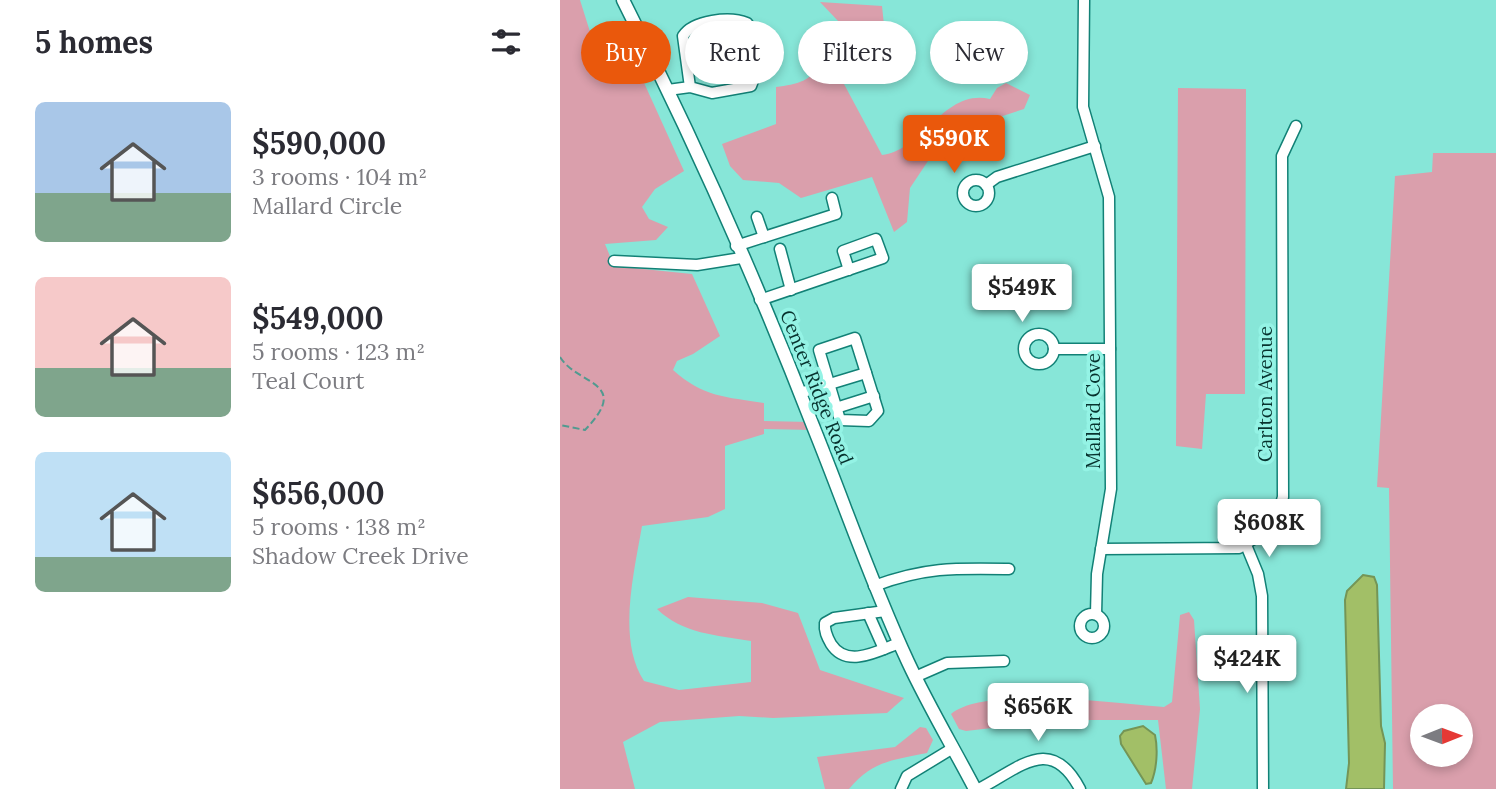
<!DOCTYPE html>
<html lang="en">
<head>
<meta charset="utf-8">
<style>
  :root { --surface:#fff; --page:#f2f2f3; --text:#2b2b33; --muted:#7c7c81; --accent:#ea580c }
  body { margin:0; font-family:Lora,serif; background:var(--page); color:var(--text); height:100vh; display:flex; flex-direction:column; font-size:26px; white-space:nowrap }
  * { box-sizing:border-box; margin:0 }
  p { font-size:23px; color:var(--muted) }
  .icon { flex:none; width:38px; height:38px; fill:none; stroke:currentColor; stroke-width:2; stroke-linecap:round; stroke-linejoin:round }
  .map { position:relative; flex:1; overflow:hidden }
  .panel { display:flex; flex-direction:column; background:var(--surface); width:560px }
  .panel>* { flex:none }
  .top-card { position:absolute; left:21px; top:21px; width:665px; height:63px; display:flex; gap:14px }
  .needle { width:46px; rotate:89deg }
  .tools { position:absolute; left:850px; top:704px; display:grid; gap:14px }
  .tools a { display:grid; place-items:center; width:63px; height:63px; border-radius:50%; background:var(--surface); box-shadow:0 4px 10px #0003; font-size:35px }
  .price { position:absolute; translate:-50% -60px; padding:0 16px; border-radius:7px; background:#fff; color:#222; font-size:23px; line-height:46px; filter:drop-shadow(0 2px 4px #0008) }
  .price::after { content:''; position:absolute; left:50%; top:42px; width:21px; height:16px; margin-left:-10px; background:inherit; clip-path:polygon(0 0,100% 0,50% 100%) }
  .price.active { background:var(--accent); color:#fff }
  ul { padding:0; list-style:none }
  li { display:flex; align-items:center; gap:21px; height:175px; padding:0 35px }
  li span { display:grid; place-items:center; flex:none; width:196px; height:140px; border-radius:10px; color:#555 }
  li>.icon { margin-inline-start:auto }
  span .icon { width:84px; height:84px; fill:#fffc; stroke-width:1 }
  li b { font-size:30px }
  h2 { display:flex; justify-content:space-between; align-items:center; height:84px; padding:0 35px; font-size:30px }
  .chip { padding:0 24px; border-radius:32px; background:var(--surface); box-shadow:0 4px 10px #0003; font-size:24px; line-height:63px }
  .chip.active { background:var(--accent); color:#fff }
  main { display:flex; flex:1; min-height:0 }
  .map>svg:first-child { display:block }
  .green { fill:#da9fac; fill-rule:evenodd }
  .water { fill:#a2bf67; stroke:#749556; stroke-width:2 }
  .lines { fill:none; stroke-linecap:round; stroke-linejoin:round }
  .minor-casing { stroke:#128176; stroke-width:13 }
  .major-casing { stroke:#128176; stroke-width:15 }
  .path { stroke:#519a90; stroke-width:2; stroke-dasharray:7 3.5; stroke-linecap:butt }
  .minor { stroke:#fff; stroke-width:10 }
  .major { stroke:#fff; stroke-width:12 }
  .labels { text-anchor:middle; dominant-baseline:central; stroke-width:7; stroke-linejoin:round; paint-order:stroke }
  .street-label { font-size:19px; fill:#07322e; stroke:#94f3e5 }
</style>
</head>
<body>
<main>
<section class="panel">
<h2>5 homes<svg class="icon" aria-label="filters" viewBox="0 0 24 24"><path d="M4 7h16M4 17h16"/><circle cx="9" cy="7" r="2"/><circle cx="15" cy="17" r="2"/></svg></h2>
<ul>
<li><span style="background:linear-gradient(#a9c7e8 65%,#7fa58c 0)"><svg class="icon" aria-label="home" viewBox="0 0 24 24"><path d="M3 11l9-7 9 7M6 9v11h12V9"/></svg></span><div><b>$590,000</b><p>3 rooms · 104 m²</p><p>Mallard Circle</p></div></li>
<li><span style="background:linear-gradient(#f6c9c9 65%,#7fa58c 0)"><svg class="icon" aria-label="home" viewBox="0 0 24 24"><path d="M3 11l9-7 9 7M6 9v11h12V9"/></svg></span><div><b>$549,000</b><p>5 rooms · 123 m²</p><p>Teal Court</p></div></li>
<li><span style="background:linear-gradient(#bfe0f5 75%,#7fa58c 0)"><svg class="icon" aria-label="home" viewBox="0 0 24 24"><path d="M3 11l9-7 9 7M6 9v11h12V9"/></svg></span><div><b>$656,000</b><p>5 rooms · 138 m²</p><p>Shadow Creek Drive</p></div></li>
</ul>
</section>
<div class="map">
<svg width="936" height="789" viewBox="0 0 936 789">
  <rect width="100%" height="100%" fill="#87e6d8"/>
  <g class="green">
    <path d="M0 0H20L31 35 66 43 124 171 95 189 82 207 89 219 108 227 96 240 45 244 54 266 132 274 160 336 133 354 117 361 113 370C143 397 166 397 204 403V421L250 422 253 430 204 429V434L165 446V509L148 517 82 526C74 573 57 640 84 681L119 690 191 682V641C156 635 123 634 97 609L128 597 202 603 238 613 260 670 344 698 327 713 213 718 179 716 100 722 63 742 75 789H0Z"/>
    <path d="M260 2 322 6 324 25 316 74 295 72 284 84 322 155C362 151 384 88 430 99L437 88 446 83 470 95 464 109 406 128 370 158 350 188 347 222 334 232 312 177 241 198 219 183 183 180 170 166 162 144 216 124V87C262 82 250 68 279 45V22Z"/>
    <path d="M618 88 686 89 685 394H646L642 449 616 446Z"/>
    <path d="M873 153H936V789H833L829 488 817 487 835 176 872 172ZM863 716H901V754H863Z"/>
    <path d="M629 612 634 620 640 709 632 789H606L598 720H501L406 731 399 729 391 714C427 685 556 704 604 707L612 702 620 615Z"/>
    <path d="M360 727 366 728 373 740 367 753C333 760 312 761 289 789H265L257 757 335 747Z"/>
  </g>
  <g class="water">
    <path d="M803 575 814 577 817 585 821 726 825 743 824 789H786L789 763 785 600 787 591Z"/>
    <path d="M583 726 595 735C598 749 597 769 591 783L586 784 561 744 560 736 564 731Z"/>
  </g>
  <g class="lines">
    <g class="minor-casing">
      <g id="minor">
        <path d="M524 0 523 107 549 197 551 489 537 574 536 614"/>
        <path d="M108 90 130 87 152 93 191 86C198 72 197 35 187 23 170 16 133 20 123 36L130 87"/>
        <circle cx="416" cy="193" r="13"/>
        <path d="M426 185 437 177 535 146"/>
        <path d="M197 217 204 237"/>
        <path d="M176 246 276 214 272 198"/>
        <path d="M220 249 231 290"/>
        <path d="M54 261 137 265 181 258"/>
        <path d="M200 300 323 258 316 239 283 251 289 270"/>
        <circle cx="479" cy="349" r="15"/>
        <path d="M295 338 318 411 309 421 280 420 259 350Z"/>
        <path d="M494 349H550"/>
        <path d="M240 393 306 373"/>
        <path d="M276 408 314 396"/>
        <path d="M686 545 698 574 702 596 703 789"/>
        <path d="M541 549 679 548 708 530 718 514 723 497 722 156 736 126"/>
        <path d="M314 586C365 567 395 568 449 569"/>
        <path d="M325 611 274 618 265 623C264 631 267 637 271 644 287 669 318 651 339 643"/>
        <path d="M308 613 324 649"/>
        <circle cx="532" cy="626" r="12"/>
        <path d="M355 677 387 663 444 661"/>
        <path d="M341 789 347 776 393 748"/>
        <path d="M419 789C461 767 491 734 520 789"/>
      </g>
    </g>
    <g class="major-casing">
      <path id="major" d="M63 0C133 138 197 282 253 426 285 505 312 585 348 662 368 705 393 747 415 789"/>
    </g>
    <path class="path" d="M0 357C18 386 72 381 25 430L0 425"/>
    <use href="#minor" class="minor"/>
    <use href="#major" class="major"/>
  </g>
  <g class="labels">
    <g class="street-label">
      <text transform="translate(257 387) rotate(68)">Center Ridge Road</text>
      <text transform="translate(705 394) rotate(-90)">Carlton Avenue</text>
      <text transform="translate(533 411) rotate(-90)">Mallard Cove</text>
    </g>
  </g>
</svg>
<div class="tools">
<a><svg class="needle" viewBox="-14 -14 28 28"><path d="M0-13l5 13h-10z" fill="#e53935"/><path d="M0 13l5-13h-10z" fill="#7c7c81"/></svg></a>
</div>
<b class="price active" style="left:394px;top:175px">$590K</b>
<b class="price" style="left:462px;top:324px">$549K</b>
<b class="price" style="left:709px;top:559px">$608K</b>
<b class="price" style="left:687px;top:695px">$424K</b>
<b class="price" style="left:478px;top:743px">$656K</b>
<div class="top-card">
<a class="chip active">Buy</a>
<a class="chip">Rent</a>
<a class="chip">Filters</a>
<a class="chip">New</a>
</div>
</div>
</main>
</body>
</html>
